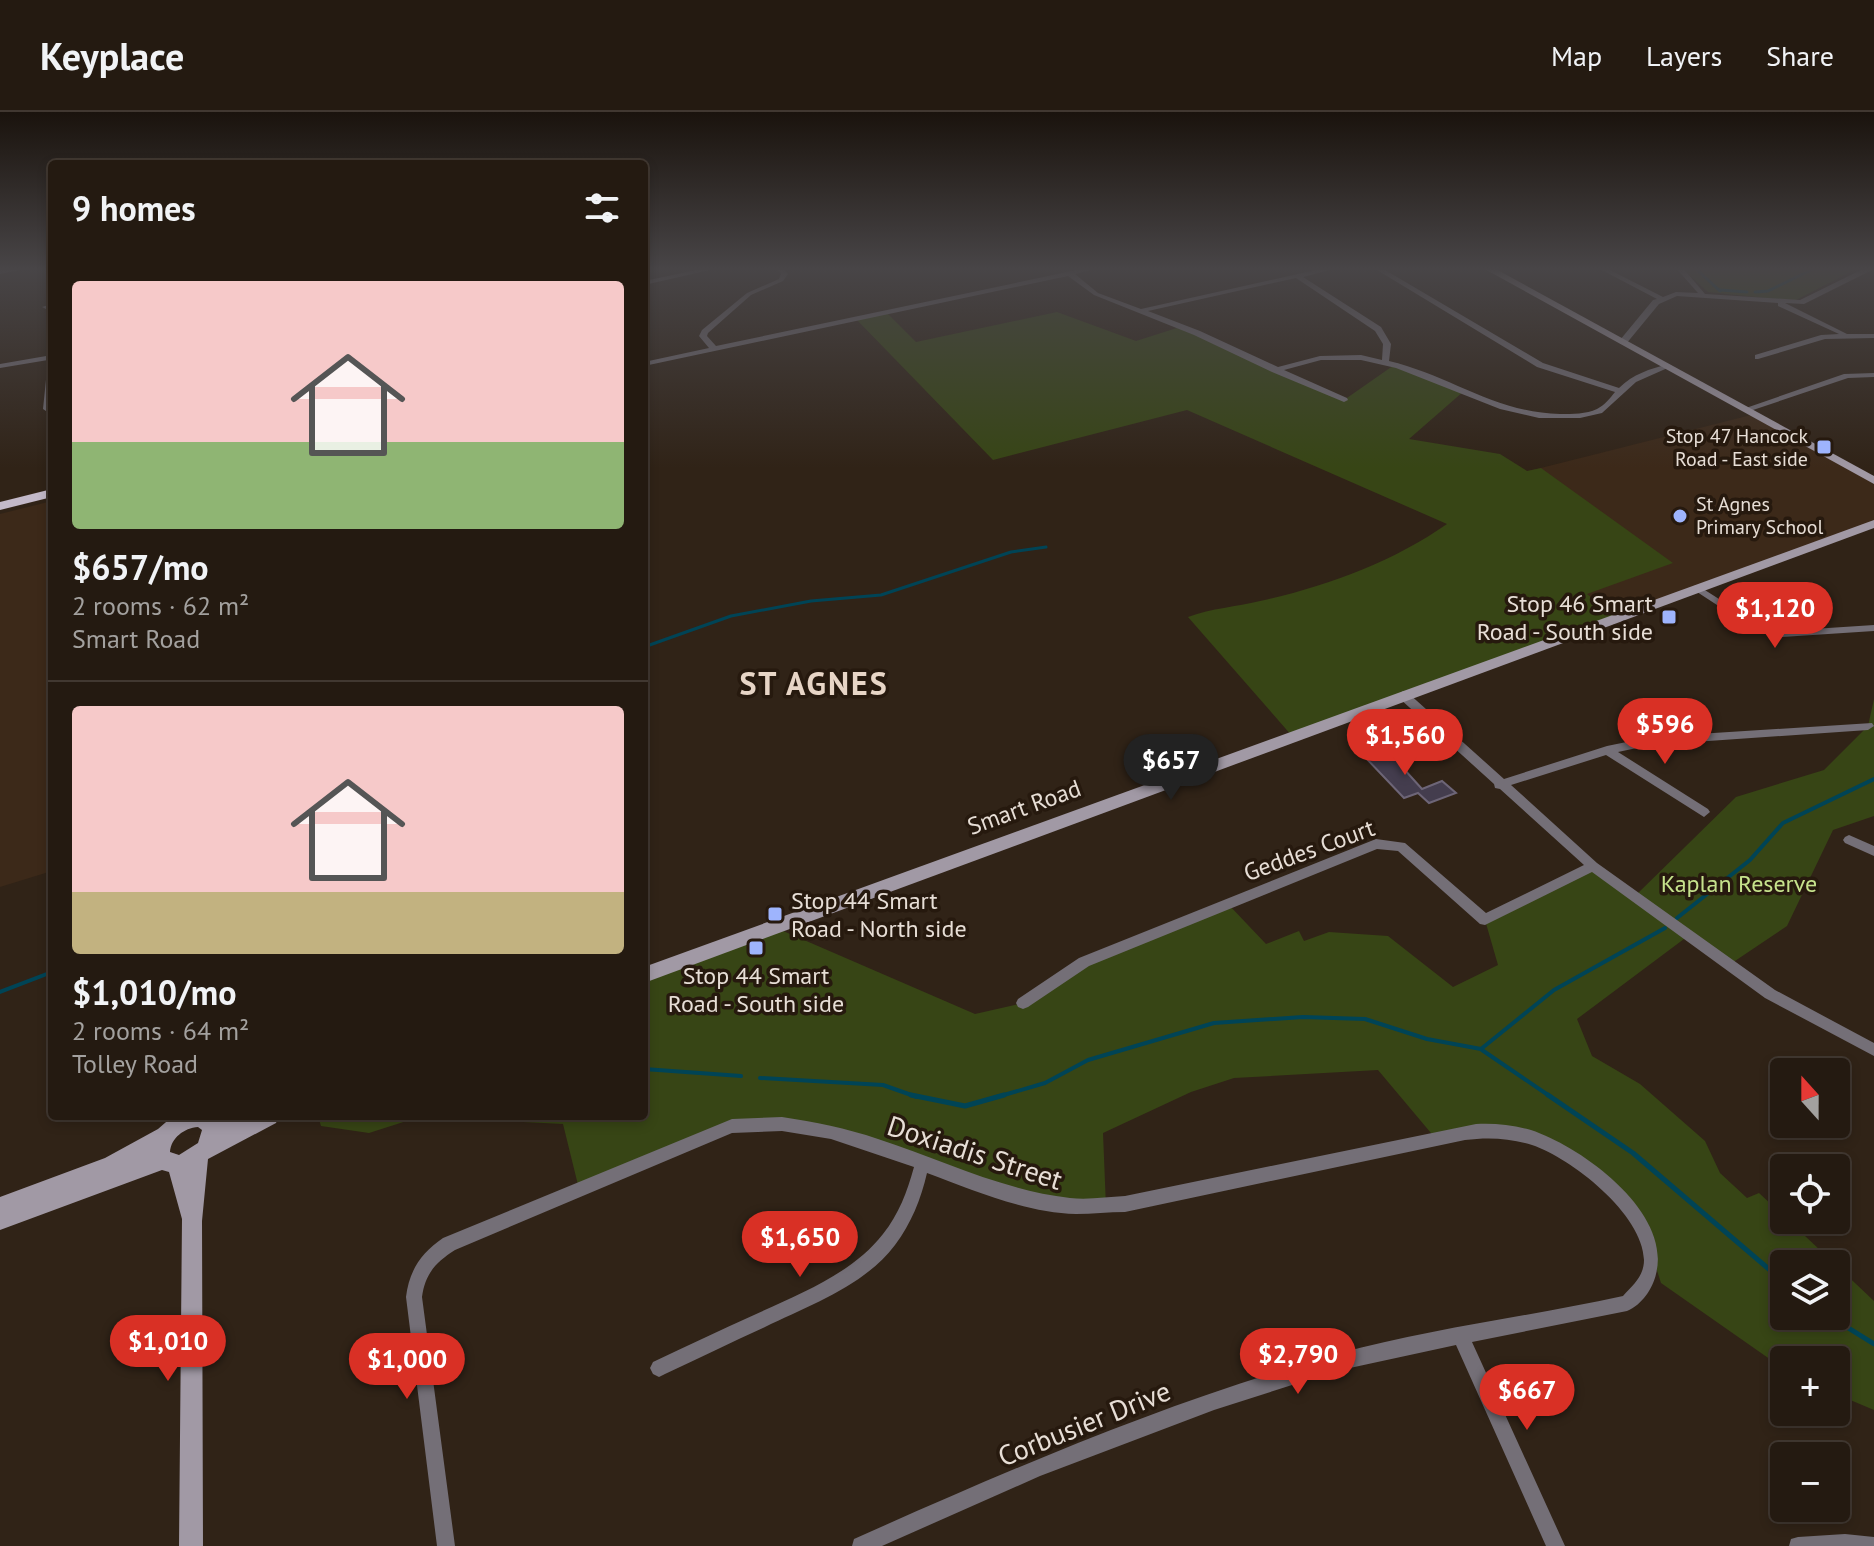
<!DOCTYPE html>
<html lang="en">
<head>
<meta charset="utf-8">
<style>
  :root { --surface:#241a11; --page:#30271f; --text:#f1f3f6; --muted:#a3a19f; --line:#413831; --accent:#d93025 }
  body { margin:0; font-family:"PT Sans",sans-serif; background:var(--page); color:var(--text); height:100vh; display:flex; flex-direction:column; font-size:30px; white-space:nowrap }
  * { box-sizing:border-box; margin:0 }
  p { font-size:26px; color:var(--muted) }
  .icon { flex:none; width:44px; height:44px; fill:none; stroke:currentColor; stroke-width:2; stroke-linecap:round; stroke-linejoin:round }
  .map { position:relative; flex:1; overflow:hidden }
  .sheet { position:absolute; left:48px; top:48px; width:600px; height:960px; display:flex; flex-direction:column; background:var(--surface); border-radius:8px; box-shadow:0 4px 12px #0003,0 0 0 2px var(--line) }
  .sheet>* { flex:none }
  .needle { width:52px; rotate:339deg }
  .tools { position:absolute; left:1770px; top:946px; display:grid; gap:16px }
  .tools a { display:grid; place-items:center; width:80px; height:80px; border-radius:8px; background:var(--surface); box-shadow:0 4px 12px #0003,0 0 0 2px var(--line); font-size:40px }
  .price { position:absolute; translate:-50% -68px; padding:0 18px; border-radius:28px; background:var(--accent); color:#fff; font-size:26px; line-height:52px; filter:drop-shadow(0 2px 4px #0008) }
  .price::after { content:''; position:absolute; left:50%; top:48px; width:24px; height:18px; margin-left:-12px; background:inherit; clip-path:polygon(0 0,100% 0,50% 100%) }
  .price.on { background:#222; color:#fff }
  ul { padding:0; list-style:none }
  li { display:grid; align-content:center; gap:16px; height:424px; padding:0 24px }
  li+li { border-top:2px solid var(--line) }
  li span { display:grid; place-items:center; height:248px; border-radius:8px; color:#555 }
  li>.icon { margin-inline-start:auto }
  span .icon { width:144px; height:144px; fill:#fffc; stroke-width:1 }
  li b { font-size:34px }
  h2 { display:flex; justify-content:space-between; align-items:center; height:96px; padding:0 24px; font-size:34px }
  header { display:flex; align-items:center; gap:48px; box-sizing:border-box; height:112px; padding:0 40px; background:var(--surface); border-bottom:2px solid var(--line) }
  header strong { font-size:38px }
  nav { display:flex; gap:44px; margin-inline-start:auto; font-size:28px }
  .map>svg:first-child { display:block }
  .built { fill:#3c2919 }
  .green { fill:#374515 }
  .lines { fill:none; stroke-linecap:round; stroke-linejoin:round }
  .stream-far2 { stroke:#004456; stroke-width:3 }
  .stream-far1 { stroke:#004456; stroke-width:4 }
  .stream { stroke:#004456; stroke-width:5 }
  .building { fill:#443d4e; stroke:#6d6577; stroke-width:2 }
  .street { fill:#746f77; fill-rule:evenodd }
  .secondary { fill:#a199a5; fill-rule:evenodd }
  .primary { fill:#c3b9c9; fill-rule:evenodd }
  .poi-dot { fill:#9eb4fd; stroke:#26190e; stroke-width:3 }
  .labels { text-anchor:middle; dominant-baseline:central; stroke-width:7; stroke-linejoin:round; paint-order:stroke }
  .far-poi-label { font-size:20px; fill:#e7ded6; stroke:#26190e; text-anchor:end }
  .poi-label { font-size:24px; fill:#e7ded6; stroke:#26190e; text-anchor:end }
  .street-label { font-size:24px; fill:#e7ded6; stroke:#26190e }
  .park-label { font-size:24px; fill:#c6e28c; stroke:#26190e }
  .near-street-label { font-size:28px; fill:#e7ded6; stroke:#26190e }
  .district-label { font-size:32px; font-weight:bold; letter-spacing:2px; fill:#e7d5c6; stroke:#26190e }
</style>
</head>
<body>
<header>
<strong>Keyplace</strong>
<nav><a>Map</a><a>Layers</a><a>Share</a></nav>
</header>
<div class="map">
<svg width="1874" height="1434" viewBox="0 0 1874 1434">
  <rect width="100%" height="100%" fill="#302317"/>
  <g class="built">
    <path d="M1755 302 1874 369V412L1616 505 1454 378Z"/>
    <path d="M52 389V759L0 775V402Z"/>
  </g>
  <g class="green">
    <path d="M1681 155H1860L1794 189 1708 180Z"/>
    <path d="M885 199 916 230 1057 200 1136 229 1180 215 1344 288 1397 251 1464 279 1409 327 1500 342 1527 359 1541 356 1673 451 1587 482 1616 505 1292 624 1188 505C1212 496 1236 495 1260 489 1325 475 1393 450 1447 412L1187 298 993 348 856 207Z"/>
    <path d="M1874 587V704L1833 718 1787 814 1729 853 1688 824 1577 907 1592 944 1640 972 1705 1029 1720 1061 1747 1086 1759 1081 1835 1152H1784V1204H1836V1153L1874 1189V1298L1836 1282V1248H1784V1257L1661 1171 1644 1118 1576 1047 1516 1022 1436 1027 1378 958 1234 966 1191 980 1103 1021 1106 1095H1055L815 1015 739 1013 579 1077 563 1012 419 1005 369 1021 321 1014 318 1004H644V863L774 815 975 902 1023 891 1084 850 1228 792 1266 832 1299 819 1304 829 1329 820 1388 824 1453 875 1498 853 1485 808 1593 754 1635 784 1736 685 1824 658 1868 614Z"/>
  </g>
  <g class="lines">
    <g class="stream-far2">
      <path d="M1694 155 1720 179"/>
      <path d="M1721 178 1747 180"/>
      <path d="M1755 180 1768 179 1817 155"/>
      <path d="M644 535 731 504 811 489 881 483 1011 440 1046 435"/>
    </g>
    <g class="stream-far1">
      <path d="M1677 806 1750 748 1783 711 1874 667"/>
      <path d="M0 880 52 860"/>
      <path d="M1482 938 1551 985"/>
      <path d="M644 957 741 964"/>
      <path d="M760 966 883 973 917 985"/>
      <path d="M997 985 1045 971 1088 948 1214 911 1303 905 1365 907 1427 927 1481 937 1554 878 1665 816"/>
    </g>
    <g class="stream">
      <path d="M911 983 965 994 1004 983"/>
      <path d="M1548 983 1633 1041 1784 1170"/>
      <path d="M1829 1204 1874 1232"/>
    </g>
  </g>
  <path class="building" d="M1384 637 1396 641 1405 649 1403 656 1422 677 1442 669 1456 681 1429 691 1418 681 1404 686 1364 644Z"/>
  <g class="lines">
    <g class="street">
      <path d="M19 155H34L0 162V158Z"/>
      <path d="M711 155H723L644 173V169Z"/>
      <path d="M775 155H782L788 162 783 169 751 183 708 221 707 224 716 234 1091 155H1103L1075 162 1098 181 1141 197 1329 155H1341L1303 165 1381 215 1391 232 1389 249C1449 263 1496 301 1560 302 1573 302 1586 302 1597 297 1605 293 1610 286 1615 280L1537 255 1372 155H1380L1543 251 1619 276C1633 262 1650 257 1668 252L1672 254 1636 270 1602 301 1580 306H1539L1500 297 1396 256 1361 248H1321L1284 258 1347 286 1348 288 1344 290 1272 260 1194 223 1094 183 1068 164 644 254V250L709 236 699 224 702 218 747 181 779 167 781 162ZM1296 166 1375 219 1383 232 1382 248 1361 243 1320 244 1278 255 1200 219 1148 199Z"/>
      <path d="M1596 155H1604L1663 185 1676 180 1698 181 1675 155H1682L1705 182 1800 188 1867 155H1874V157L1804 192 1785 191 1847 222H1874V226L1825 227 1758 247H1755V243L1821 223 1839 222 1778 194V191L1677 184 1659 192 1626 232H1620V228L1653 188 1657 187Z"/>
      <path d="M52 192V196L46 197 42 195Z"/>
      <path d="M52 243 51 296 52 303 43 297 48 248 0 256V252Z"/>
      <path d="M1874 261V265L1848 266 1750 299 1743 297 1844 262Z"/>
      <path d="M1697 473 1763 515 1782 519 1874 513V519L1782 525 1760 521 1694 478V474Z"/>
      <path d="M1403 579 1407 580 1504 667 1607 634 1651 625 1872 611 1874 614 1868 618 1651 633 1618 640 1708 697 1710 700 1704 705 1606 643 1511 673 1597 751 1775 878 1874 931V944L1765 886 1592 760 1485 813 1480 812 1398 739 1377 737 1089 854 1028 895 1023 897 1018 895 1016 891 1018 887 1079 846 1376 727 1405 731 1486 801 1584 753 1500 677 1495 676 1494 672 1399 586 1398 583Z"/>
      <path d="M1849 723 1874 734V744L1845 731 1843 728 1845 725Z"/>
      <path d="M782 1005C815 1010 846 1016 878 1027 942 1048 1002 1078 1070 1086 1088 1088 1107 1085 1125 1084L1476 1012C1495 1011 1513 1013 1531 1018 1582 1035 1672 1100 1656 1162 1653 1176 1642 1193 1627 1199L1472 1230 1565 1434H1546L1456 1233 1336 1259 1214 1298 1040 1364 882 1434H852L854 1427C1011 1357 1170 1288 1337 1242 1431 1216 1527 1205 1623 1184 1633 1173 1644 1164 1644 1148 1643 1102 1571 1046 1532 1033 1510 1026 1488 1025 1465 1028L1125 1100C1109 1100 1092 1102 1076 1102 1026 1101 973 1078 927 1061 921 1087 911 1112 895 1133 864 1174 810 1193 765 1215 732 1230 699 1246 665 1262L659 1265 653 1262 650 1256 653 1250C687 1234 720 1218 754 1203 799 1182 852 1162 883 1122 899 1102 907 1080 914 1055L831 1027 782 1019 732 1021 455 1138C436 1150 425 1162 422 1185L455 1434H437L406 1185C409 1159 421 1141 443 1126L732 1007Z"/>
      <path d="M1845 1422 1874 1425V1434H1789L1791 1427 1798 1425Z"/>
    </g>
    <g class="secondary">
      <path d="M1481 155H1492L1874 364V372Z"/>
      <path d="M1874 408V416L644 871V855Z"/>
      <path d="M173 1004H279L276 1011 208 1047 202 1109 203 1434H179L182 1107 169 1060 162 1058 0 1118V1085L105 1046 158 1017ZM198 1015 202 1018 198 1031 179 1043 170 1040C171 1026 184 1016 198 1015Z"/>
    </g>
    <path class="primary" d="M52 377V385L0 398V390Z"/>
  </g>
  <linearGradient id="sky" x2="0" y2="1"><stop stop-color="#1a130d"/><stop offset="0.44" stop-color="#484547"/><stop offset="1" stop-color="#484547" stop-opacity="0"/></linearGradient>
  <rect width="1874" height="356" fill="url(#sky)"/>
  <g class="poi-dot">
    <rect x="1816" y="327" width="16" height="16" rx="4"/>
    <circle cx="1680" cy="404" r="8"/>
    <rect x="1661" y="497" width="16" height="16" rx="4"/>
    <rect x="767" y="794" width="16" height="16" rx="4"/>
    <rect x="748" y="828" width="16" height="16" rx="4"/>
  </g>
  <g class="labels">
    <g class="far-poi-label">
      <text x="1808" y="324">Stop 47 Hancock<tspan x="1808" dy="23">Road - East side</tspan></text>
      <text x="1696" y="392" text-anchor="start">St Agnes<tspan x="1696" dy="23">Primary School</tspan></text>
    </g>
    <g class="poi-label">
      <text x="1653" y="491">Stop 46 Smart<tspan x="1653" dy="28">Road - South side</tspan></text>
      <text x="791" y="788" text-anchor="start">Stop 44 Smart<tspan x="791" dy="28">Road - North side</tspan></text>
      <text x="756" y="863" text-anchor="middle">Stop 44 Smart<tspan x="756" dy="28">Road - South side</tspan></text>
    </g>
    <g class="street-label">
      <text transform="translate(1024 695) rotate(-20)">Smart Road</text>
      <text transform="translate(1309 738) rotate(-20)">Geddes Court</text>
    </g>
    <g class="park-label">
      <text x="1739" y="771">Kaplan Reserve</text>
    </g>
    <g class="near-street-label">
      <text transform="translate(975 1040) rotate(18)">Doxiadis Street</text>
      <text transform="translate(1084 1311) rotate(-22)">Corbusier Drive</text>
    </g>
    <g class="district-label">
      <text x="814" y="571">ST AGNES</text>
    </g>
  </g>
</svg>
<div class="tools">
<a><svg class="needle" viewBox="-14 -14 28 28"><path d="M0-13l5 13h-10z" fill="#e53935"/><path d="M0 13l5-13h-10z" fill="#a3a19f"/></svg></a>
<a><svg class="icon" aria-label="locate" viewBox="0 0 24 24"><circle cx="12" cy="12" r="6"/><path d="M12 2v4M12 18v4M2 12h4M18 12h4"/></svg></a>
<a><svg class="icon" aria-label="layers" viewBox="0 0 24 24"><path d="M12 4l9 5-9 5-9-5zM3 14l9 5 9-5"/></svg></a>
<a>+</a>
<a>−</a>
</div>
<b class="price" style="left:1775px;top:538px">$1,120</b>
<b class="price" style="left:1665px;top:654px">$596</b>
<b class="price" style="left:1405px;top:665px">$1,560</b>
<b class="price on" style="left:1171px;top:690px">$657</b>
<b class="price" style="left:800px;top:1167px">$1,650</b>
<b class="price" style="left:168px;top:1271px">$1,010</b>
<b class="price" style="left:1298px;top:1284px">$2,790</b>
<b class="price" style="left:407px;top:1289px">$1,000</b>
<b class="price" style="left:1527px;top:1320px">$667</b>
<section class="sheet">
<h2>9 homes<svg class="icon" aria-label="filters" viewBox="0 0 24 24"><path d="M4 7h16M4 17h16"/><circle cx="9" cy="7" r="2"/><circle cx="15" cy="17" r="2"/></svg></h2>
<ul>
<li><span style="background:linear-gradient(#f6c9c9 65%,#8fb573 0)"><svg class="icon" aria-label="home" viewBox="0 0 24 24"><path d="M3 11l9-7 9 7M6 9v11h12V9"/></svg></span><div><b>$657/mo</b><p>2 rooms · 62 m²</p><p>Smart Road</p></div></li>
<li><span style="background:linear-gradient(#f6c9c9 75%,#c2b280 0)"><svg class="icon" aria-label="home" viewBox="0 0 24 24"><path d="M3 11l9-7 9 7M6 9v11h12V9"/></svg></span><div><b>$1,010/mo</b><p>2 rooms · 64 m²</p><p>Tolley Road</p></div></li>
</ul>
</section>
</div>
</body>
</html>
